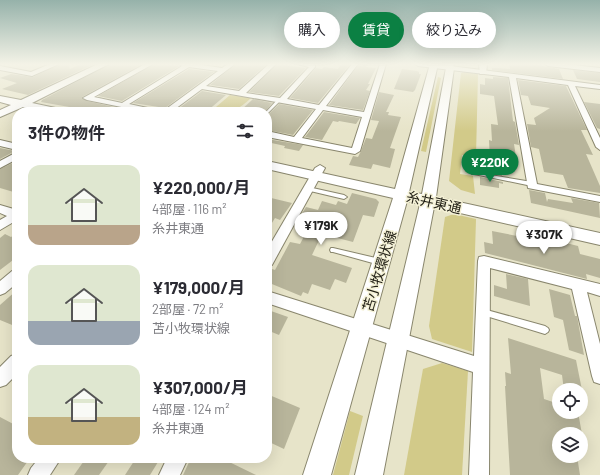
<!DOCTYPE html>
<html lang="ja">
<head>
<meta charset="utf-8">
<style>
  :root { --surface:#fff; --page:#f7f7f7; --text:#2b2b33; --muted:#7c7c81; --accent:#0b8043 }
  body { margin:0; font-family:Barlow,"Noto Sans JP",sans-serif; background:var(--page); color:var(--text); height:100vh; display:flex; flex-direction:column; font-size:15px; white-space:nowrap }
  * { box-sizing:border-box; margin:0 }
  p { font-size:13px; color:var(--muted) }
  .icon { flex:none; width:22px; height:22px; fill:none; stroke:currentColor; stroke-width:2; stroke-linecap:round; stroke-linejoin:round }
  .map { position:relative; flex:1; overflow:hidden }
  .sheet { position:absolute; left:12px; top:107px; width:260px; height:356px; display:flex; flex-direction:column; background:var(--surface); border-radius:16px; box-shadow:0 4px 16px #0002 }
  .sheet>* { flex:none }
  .guide { position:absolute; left:284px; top:12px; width:256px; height:36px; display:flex; gap:8px }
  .fabs { position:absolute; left:552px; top:383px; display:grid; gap:8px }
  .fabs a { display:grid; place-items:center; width:36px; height:36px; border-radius:50%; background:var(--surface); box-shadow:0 4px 16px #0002; font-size:20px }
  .price { position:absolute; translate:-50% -34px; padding:0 9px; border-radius:14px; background:#fff; color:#222; font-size:13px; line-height:26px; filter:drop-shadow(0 1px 2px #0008) }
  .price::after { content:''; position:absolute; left:50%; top:24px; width:12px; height:9px; margin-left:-6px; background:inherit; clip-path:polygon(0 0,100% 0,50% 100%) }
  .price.on { background:var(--accent); color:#fff }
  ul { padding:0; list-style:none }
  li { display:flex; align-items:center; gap:12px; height:100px; padding:0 16px }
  li span { display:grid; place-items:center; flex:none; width:112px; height:80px; border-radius:12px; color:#555 }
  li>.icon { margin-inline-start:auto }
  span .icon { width:48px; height:48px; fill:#fffc; stroke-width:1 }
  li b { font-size:17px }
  h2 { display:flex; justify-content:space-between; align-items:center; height:48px; padding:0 16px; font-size:17px }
  .pill { padding:0 14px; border-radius:18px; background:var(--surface); box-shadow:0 4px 16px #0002; font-size:14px; line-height:36px }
  .pill.on { background:var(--accent); color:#fff }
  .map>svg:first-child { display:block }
  .green { fill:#d2ca89 }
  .building { fill:#b8b59b }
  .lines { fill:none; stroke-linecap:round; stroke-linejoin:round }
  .lane-casing { stroke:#89866d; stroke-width:2 }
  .street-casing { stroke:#89866d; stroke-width:2 }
  .secondary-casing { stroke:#89866d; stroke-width:2 }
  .lane { fill:#fff; fill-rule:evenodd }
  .street { fill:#fff; fill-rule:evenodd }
  .secondary { fill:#fff; fill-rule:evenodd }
  .labels { text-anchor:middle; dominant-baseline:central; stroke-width:3; stroke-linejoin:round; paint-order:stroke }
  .street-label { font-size:14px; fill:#201e15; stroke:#f4f1d6 }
</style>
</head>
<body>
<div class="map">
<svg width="600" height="475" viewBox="0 0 600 475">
  <rect width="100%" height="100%" fill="#e7e4c9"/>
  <g class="green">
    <path d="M464 72 478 74 476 156 462 155 460 174 473 176 475 194 461 190 449 181 461 73Z"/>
    <path d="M438 77 441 78 426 152 421 151Z"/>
    <path d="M230 95 251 98C236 112 235 110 216 107Z"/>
    <path d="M454 214 476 219 472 352 432 339 429 326 445 217Z"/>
    <path d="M442 363 468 371 462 475H404L423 369Z"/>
    <path d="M350 411 363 416 349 475H333Z"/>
  </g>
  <g class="building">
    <path d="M60 64H69L70 69 80 64H94L28 95 2 89 17 83 0 78 11 74 33 77Z"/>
    <path d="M110 64H142L82 97 87 101 118 108 111 112 92 111 41 102 42 100Z"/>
    <path d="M154 64 179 66 122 101 98 96Z"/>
    <path d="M236 64H267L239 89 210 85Z"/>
    <path d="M277 64 306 68 279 96 249 92Z"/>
    <path d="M341 64H350L318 103 290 98 316 68 322 69 324 67 338 69Z"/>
    <path d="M359 64H368L366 67 376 68 368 84H370L366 90 370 91 363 110 329 105Z"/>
    <path d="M509 64H532L559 69 563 79 492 70V68H498L510 69Z"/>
    <path d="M189 69 214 72 165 108 133 103Z"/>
    <path d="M402 69 417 71 419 72V74H421L415 90 413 92 394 89Z"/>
    <path d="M573 70 600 73V82L577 79Z"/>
    <path d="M493 77 508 78 513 121 515 122 519 145 514 144 516 157 505 155V170L501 169 502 176 480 172V159L490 160 489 140 492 141 491 124 498 125 494 96 480 94V84L485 85V78L493 79Z"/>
    <path d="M518 80 566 86 587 130H581L593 155 586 154 600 186V193L568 188 563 175 544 172 539 149 531 147 527 124 536 125 534 118 550 108 531 105 528 96 521 95Z"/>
    <path d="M202 91 226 95 206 112H174Z"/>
    <path d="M379 92 394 95 386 112H389L388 115 401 117 390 148 395 149 390 168 373 164 371 169 349 165 353 156 358 157 361 151 366 138 372 139 379 121 371 120Z"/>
    <path d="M253 99 272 103 265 112H239Z"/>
    <path d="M584 102 600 104V129L597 128Z"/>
    <path d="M279 104 313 110 293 135 267 130V116Z"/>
    <path d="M324 112 360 118 356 124 339 121 338 122 333 121 322 140 305 137Z"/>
    <path d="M267 139 303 145 299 151 284 148 285 146 267 142Z"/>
    <path d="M0 148 15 151 0 159Z"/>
    <path d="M17 161V193L0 188V169Z"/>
    <path d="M480 177 503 182V184L499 183V188L480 185Z"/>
    <path d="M529 190 545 193 547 202 548 199 573 203 571 198 599 203 600 218 531 203Z"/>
    <path d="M352 193 376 199 379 202 374 217 363 215 353 242 322 234 312 255 352 268 346 283 335 279 330 290 312 284 308 294 303 292 301 296 267 282V278L272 269 275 270 290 242 300 244 309 227H307L311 218 301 215 306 207 318 210 322 201 336 205 338 201 347 204Z"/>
    <path d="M267 197 292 203 280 220 275 218 267 231Z"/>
    <path d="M492 231 558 244V241L578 246 580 254 600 259V278L586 274 587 279 485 253 484 242 493 244Z"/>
    <path d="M17 233V257L0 270V238L5 234 11 237Z"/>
    <path d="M506 274 528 279 530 306 494 296V285L507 289Z"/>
    <path d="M549 289 570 295 575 316H577L584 355 569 350 563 320 554 317Z"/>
    <path d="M17 290V327L0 320V305Z"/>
    <path d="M271 311 288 317 279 335 267 330V320Z"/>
    <path d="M508 338 576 360 582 390H564L562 375 540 368 544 399 559 404V412H578L582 434H559V456H577L580 475H510L505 386H506L505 372 511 374Z"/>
    <path d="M267 394 300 408 284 449 267 441Z"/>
    <path d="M0 417 17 426V458H30L18 475H0Z"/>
    <path d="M86 458H111L99 475H74Z"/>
    <path d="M136 458H150L158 462 150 475H125Z"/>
    <path d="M191 458H221L256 475H183Z"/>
  </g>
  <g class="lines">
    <g class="lane-casing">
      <g id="lane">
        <path d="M278 99 281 100 267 114V112H266Z"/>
        <path d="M472 172 532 182 535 184 532 186 474 174H472Z"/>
        <path d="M308 187 344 195 347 197 344 199 306 190 305 189Z"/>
        <path d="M331 248H333L380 259 382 260 383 262 382 264 380 265 333 252H331L330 250Z"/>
        <path d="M483 309 545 326 548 328 549 330 548 332 545 334 483 315 480 314 479 312 480 310Z"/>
      </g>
    </g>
    <g class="street-casing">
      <g id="street">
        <path d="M50 64H59L32 76 0 70V66L31 72Z"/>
        <path d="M145 64H153L94 97 122 103 182 66 179 64H195L222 68 228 64H235L206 86 239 91 269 64H276L246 93 280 98 309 67 297 64H313L315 65V67L287 99 319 105 352 64H358L326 106 364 112 380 64H386L360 151 355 154 267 137V131L294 137 316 109 202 89 171 112H162L218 71 189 67 129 104 157 110 161 112H146L87 100 83 98ZM323 110 362 117 352 148 302 138Z"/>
        <path d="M415 64H434L600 85V89L575 86 600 138V150L596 147 568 85 516 78 537 184 600 196V202L528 188 509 77 418 66Z"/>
        <path d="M545 64H565L600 68V72L548 66Z"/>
        <path d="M0 140 17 144V150L0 146Z"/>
        <path d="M17 152V159L0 168V161Z"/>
        <path d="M320 165 325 168 272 265 267 266V250L315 168Z"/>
        <path d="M0 205 17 210V220L0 230V220L7 216 0 213Z"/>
        <path d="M484 256 600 284V296L587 292 600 344V384L594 382 592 376 572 289 490 268 489 475H469L473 372 267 303V291L474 356 478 261 479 257Z"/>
        <path d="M17 270V283L5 293 0 295V281L12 271Z"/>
        <path d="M17 354V374L6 385 0 387V367L11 356Z"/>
        <path d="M39 458H61L50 475H28L31 468Z"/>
        <path d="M167 458H188L180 475H159Z"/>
      </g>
    </g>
    <g class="secondary-casing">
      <g id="secondary">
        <path d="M98 64H109L32 103 65 110 66 112H46L23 107 0 117V110L11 105 0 102V96L21 100Z"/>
        <path d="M430 64H438L409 192 422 194 446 68 445 64H453L454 68 436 197 600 233V245L434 207 383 475H355L420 204 407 201 331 475H303L393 198 267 169V161L395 189Z"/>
        <path d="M479 64H487L486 74H480Z"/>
      </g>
    </g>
    <use href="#lane" class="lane"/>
    <use href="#street" class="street"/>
    <use href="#secondary" class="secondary"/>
  </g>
  <linearGradient id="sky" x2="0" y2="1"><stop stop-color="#96b2aa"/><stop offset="0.49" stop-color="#f4f3e7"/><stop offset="1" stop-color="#f4f3e7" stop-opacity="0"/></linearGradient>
  <rect width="600" height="131" fill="url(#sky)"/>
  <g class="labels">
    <g class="street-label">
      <text transform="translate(434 202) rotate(13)">糸井東通</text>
      <text transform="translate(379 271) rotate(-73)">苫小牧環状線</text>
    </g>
  </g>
</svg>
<div class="fabs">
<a><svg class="icon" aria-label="locate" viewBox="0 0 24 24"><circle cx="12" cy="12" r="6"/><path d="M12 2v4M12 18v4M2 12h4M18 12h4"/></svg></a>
<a><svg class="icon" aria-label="layers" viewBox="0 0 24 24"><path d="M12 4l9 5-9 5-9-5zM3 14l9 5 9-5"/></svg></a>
</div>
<b class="price on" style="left:490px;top:183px">¥220K</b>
<b class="price" style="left:321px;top:246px">¥179K</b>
<b class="price" style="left:544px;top:255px">¥307K</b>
<div class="guide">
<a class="pill">購入</a>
<a class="pill on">賃貸</a>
<a class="pill">絞り込み</a>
</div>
<section class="sheet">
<h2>3件の物件<svg class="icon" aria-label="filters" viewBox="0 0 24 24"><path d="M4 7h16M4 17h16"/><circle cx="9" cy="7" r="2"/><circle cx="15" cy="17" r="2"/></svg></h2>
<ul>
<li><span style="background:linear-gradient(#dfe7d0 75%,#b9a48a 0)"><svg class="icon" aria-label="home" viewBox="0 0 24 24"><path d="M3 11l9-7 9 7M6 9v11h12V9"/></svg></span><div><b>¥220,000/月</b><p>4部屋 · 116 m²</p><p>糸井東通</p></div></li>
<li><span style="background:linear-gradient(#dfe7d0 70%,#9aa5b1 0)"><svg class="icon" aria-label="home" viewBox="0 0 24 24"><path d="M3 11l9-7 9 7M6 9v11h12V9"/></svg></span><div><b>¥179,000/月</b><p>2部屋 · 72 m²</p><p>苫小牧環状線</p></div></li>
<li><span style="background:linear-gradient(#dfe7d0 65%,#c2b280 0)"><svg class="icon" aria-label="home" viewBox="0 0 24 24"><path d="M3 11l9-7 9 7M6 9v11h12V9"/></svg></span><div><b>¥307,000/月</b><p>4部屋 · 124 m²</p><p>糸井東通</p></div></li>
</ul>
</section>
</div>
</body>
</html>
